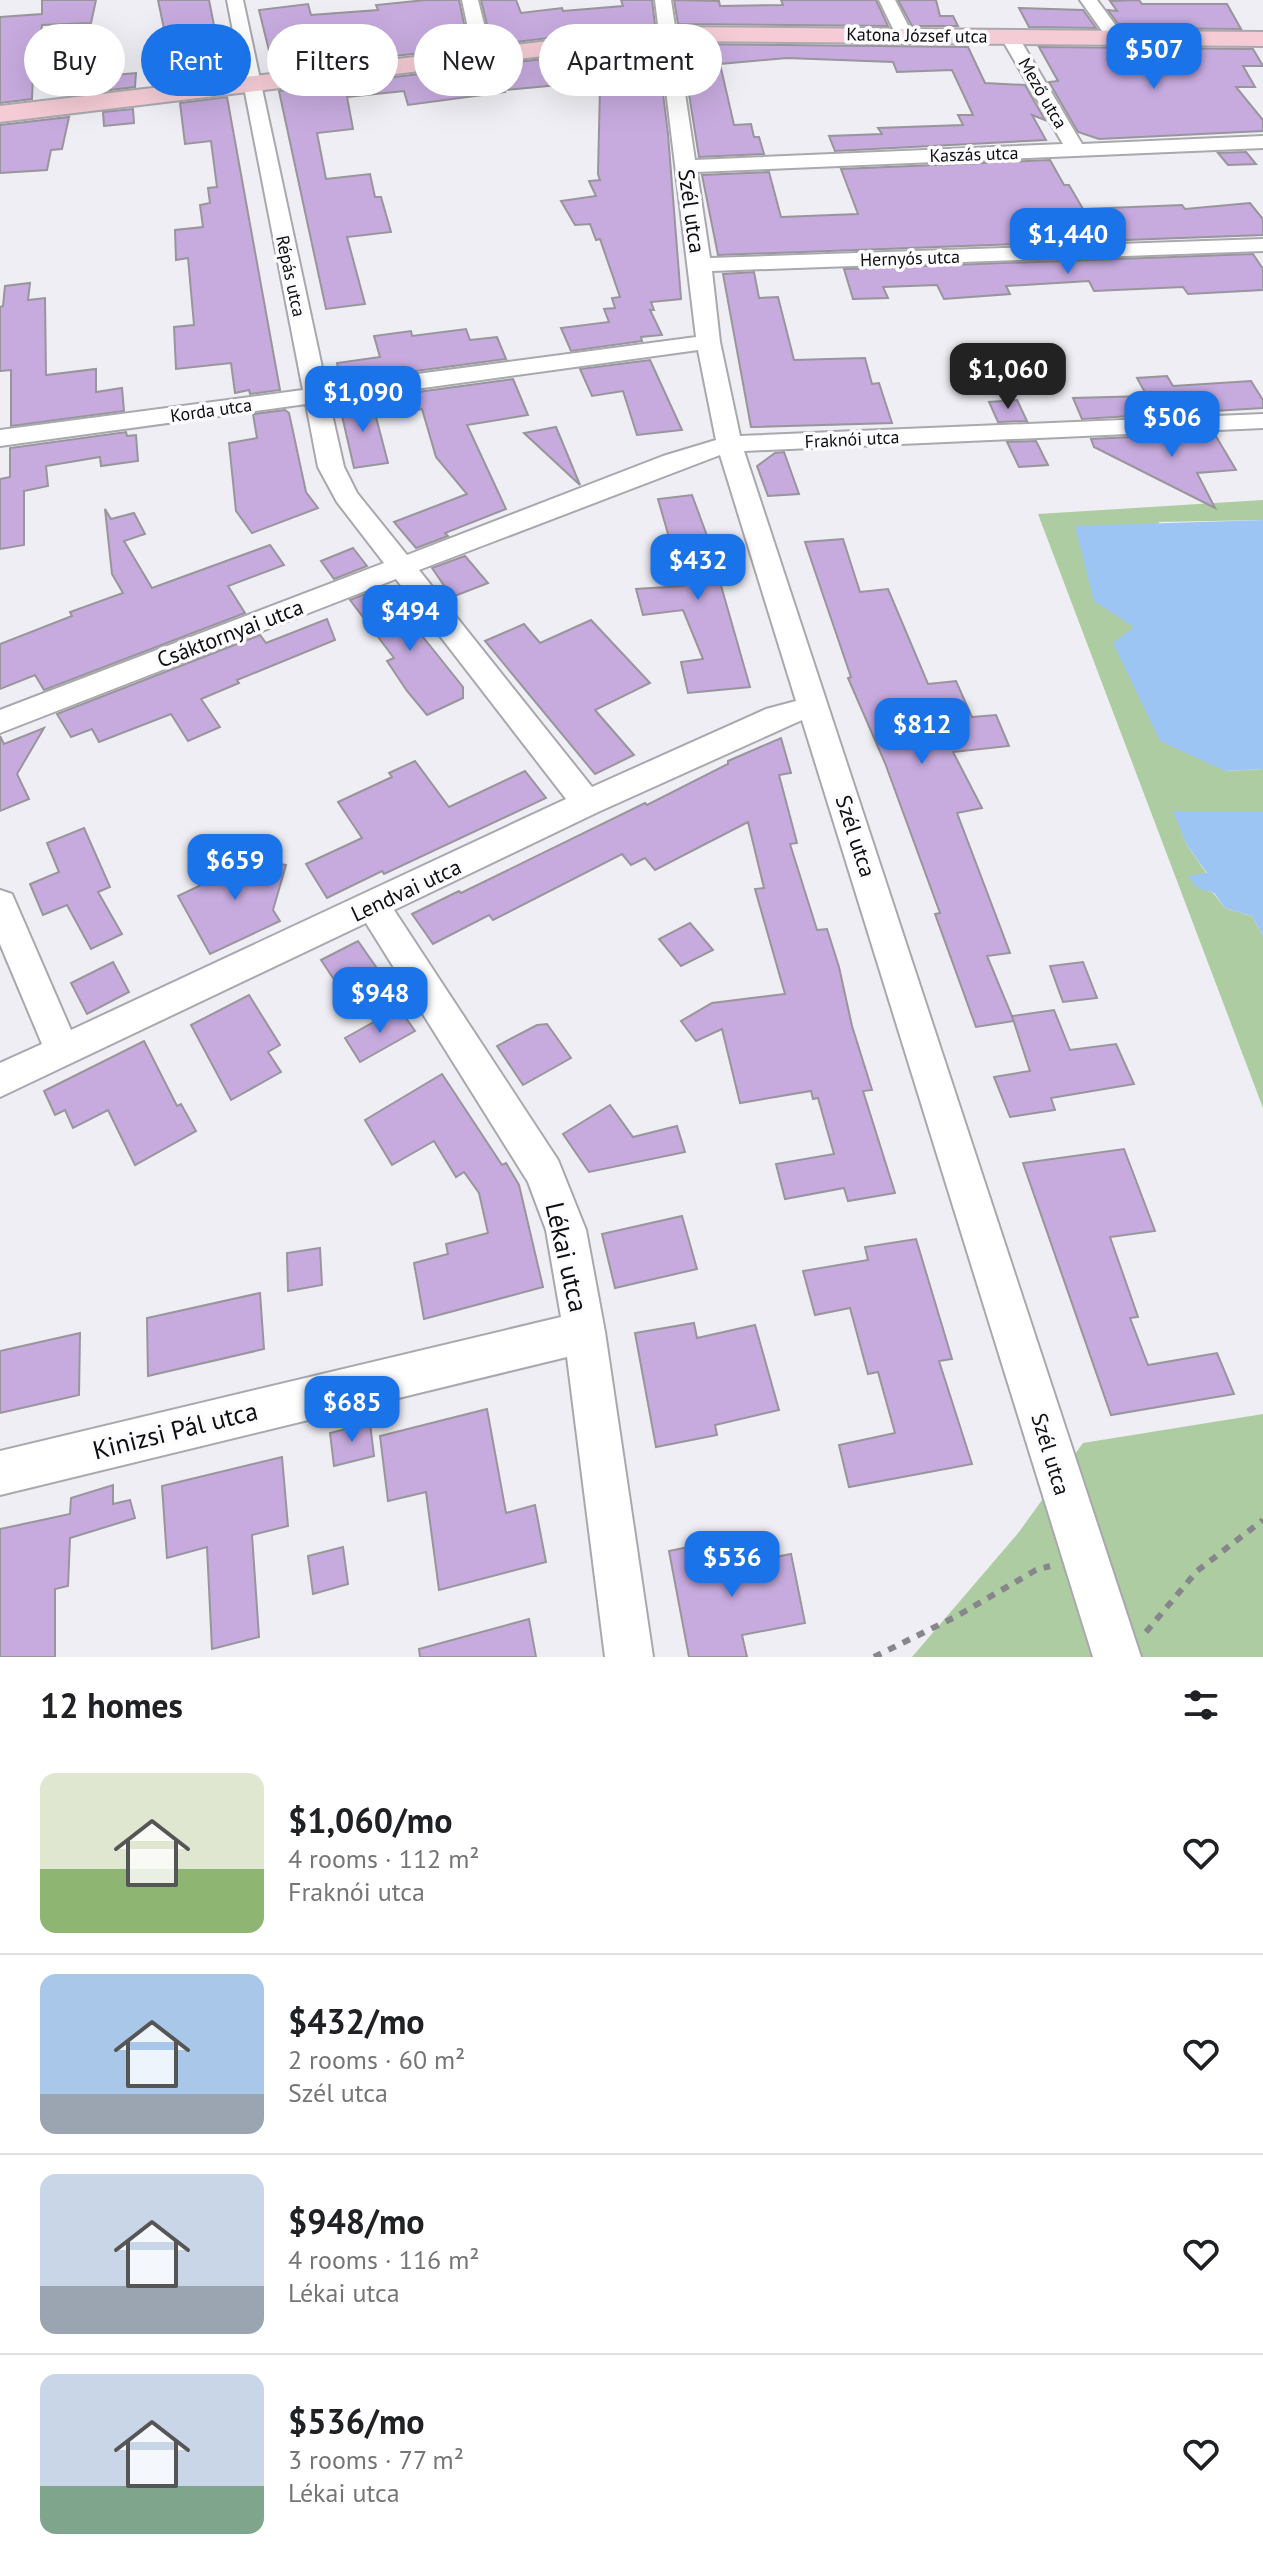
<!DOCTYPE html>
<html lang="en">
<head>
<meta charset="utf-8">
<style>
  :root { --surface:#fff; --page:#f6f6f6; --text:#202124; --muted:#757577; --line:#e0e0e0; --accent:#1a73e8 }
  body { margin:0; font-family:"PT Sans",sans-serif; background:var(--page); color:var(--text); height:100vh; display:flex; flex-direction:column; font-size:30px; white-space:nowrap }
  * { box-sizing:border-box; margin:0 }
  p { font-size:26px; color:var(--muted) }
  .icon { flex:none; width:44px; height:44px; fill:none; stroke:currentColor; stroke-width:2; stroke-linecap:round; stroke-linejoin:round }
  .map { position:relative; height:1657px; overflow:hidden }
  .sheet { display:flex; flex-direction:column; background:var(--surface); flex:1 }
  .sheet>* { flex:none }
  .hud { position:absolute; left:24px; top:24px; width:800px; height:72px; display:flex; gap:16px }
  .price { position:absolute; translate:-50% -68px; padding:0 18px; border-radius:16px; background:var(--accent); color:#fff; font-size:26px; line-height:52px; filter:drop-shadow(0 2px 4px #0008) }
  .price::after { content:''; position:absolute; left:50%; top:48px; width:24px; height:18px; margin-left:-12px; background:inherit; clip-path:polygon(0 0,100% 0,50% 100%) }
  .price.on { background:#222; color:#fff }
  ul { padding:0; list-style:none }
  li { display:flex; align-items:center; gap:24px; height:200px; padding:0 40px }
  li+li { border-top:2px solid var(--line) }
  li span { display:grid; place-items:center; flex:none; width:224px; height:160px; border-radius:16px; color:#555 }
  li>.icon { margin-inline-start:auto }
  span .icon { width:96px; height:96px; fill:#fffc; stroke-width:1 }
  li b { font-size:34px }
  h2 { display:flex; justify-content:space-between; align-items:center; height:96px; padding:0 40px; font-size:34px }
  .pill { padding:0 28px; border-radius:36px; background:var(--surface); box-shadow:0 8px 32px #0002; font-size:28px; line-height:72px }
  .pill.on { background:var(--accent); color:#fff }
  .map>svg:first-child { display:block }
  .green { fill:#aecca2 }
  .water { fill:#9dc5f4 }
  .building { fill:#c7abdf; stroke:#98959b; stroke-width:2 }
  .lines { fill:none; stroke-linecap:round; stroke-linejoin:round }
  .street-casing { stroke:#a8a8ae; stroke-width:4 }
  .secondary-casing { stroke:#a8a8ae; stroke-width:4 }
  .path { stroke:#86868b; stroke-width:6; stroke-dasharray:8 8; stroke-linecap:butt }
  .street { fill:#fff; fill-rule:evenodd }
  .secondary { fill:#f5ccd6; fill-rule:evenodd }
  .labels { text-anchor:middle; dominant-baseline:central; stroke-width:7; stroke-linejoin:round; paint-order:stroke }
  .far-street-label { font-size:18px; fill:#0f0f11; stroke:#fcfcfe }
  .street-label { font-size:22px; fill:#0f0f11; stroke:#fcfcfe }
  .near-street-label { font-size:26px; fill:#0f0f11; stroke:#fcfcfe }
</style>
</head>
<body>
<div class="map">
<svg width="1263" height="1657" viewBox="0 0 1263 1657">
  <rect width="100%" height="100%" fill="#eeeef4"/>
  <g class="green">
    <path d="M1263 500V520L1159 522 1135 628 1225 771 1263 769V811H1174L1187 845 1207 874 1189 876 1197 887 1213 893 1225 908 1252 916 1263 936V1108L1038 514Z"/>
    <path d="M1263 1414V1657H912L1019 1532 1083 1443Z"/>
  </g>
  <g class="water">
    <path d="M1263 520V769L1225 771 1160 741 1113 643 1134 627 1094 601 1075 526Z"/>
    <path d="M1173 811H1263V936L1252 916 1225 908 1214 893 1197 888 1188 876 1207 873 1187 845Z"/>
  </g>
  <g class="building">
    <path d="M42 0H96L91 23 42 25 38 51H34L32 99 0 103V17L42 14Z"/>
    <path d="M158 0H209L224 76 175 82Z"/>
    <path d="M426 0H459L469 47 274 71 259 10 308 4 311 15 378 10 376 5Z"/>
    <path d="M481 0H516L521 13 562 8 563 11 623 6 621 0H652L655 25 492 45Z"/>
    <path d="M674 0 719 1 720 6 783 5 781 0H876L888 26 678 24Z"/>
    <path d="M898 0H936L940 16H953L958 26H912Z"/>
    <path d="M1139 0 1142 4H1227L1241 29 1121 28 1108 10 1117 11 1110 1Z"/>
    <path d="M1019 8 1083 10 1096 28 1029 27Z"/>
    <path d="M681 44 968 47 985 83 1025 85 1045 120 1032 115 1046 140 835 151 829 136 882 134 878 128 963 125 958 115H973L952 70 897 72 893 62 787 58 720 64 734 125 751 124 754 137H759L764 154 699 157Z"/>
    <path d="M657 45 668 134 681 299 651 302 654 310H650L662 335 641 337 642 341 571 351 561 328 609 322 604 309 615 308 612 298 620 297 600 239 596 240 590 224 575 225 561 201 596 196 589 181 600 180 598 174 600 86 561 89 559 85 504 90 505 92 408 105 404 91 347 97 353 129 317 133 326 179 370 174 375 197H381L391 232 347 237 365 304 326 309 279 91Z"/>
    <path d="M1039 47 1253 49 1263 66H1243L1255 87H1236L1263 120V131L1099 139 1078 132 1049 82 1058 81Z"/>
    <path d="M136 73 135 87 102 91 101 76Z"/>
    <path d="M227 97 280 390 250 394 249 390 235 393 231 363 176 369 174 327 194 325 188 258 176 260 175 230 203 227 200 205 210 203 208 188 217 187 211 141 185 144 180 103Z"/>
    <path d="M133 109 134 123 104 126 103 112Z"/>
    <path d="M69 117 62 149 51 150 47 170 0 173V125Z"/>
    <path d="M1246 152 1256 164 1228 165 1218 153Z"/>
    <path d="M1050 160 1064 185H1069L1083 209 1182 205 1185 209 1250 203 1263 219V235L718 255 702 175 769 172 781 217 858 214 841 169Z"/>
    <path d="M1253 254 1263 269V290L1188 294 1183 287 1094 291 1089 281 1006 286 1010 294 944 299 937 285 883 287 888 298 853 299 844 269Z"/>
    <path d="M754 272 759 298 778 297 794 360 865 358 872 384 879 383 892 423 751 427 723 274Z"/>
    <path d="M30 283 28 300 45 298 46 375 96 369V392L122 388 124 411 11 426V370L0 371V307L3 306 5 286Z"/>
    <path d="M466 329 470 340 497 337 506 359 341 381 337 363 380 357 374 336 411 331 412 336Z"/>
    <path d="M650 360 682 430 637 435 623 391 592 396 580 369Z"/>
    <path d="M1167 376 1173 386 1251 381 1263 400V408L1082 419 1073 398 1147 396 1137 378Z"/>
    <path d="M513 379 528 415 467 425 506 509 445 533 448 536 416 548 394 522 467 494 436 457 422 409 398 414 381 397Z"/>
    <path d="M371 398 388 463 354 468 340 407 346 406 345 402Z"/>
    <path d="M1017 400 1027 421 998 422 989 402Z"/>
    <path d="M285 410 289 413 306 492 318 508 252 533 236 511 229 443 257 438 253 414Z"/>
    <path d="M556 427 580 485 524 433Z"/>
    <path d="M126 432 127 436 136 435 138 461 101 466 100 457 46 466 48 486 24 491V545L0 549V479L10 477V448Z"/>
    <path d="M1214 433 1236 470 1197 473 1215 508 1094 447 1091 439Z"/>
    <path d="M1036 441 1048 465 1019 467 1007 442Z"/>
    <path d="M784 452 799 494 768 496 757 466 775 453Z"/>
    <path d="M692 495 706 533 750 687 688 693 681 662 703 659 683 610 643 615 636 589 683 586 658 499Z"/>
    <path d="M105 509 111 519 134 513 145 534 124 541 152 588 270 545 284 565 228 586 245 613 44 690 35 675 0 689V644L72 616 70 612 123 593 112 574Z"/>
    <path d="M843 539 860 592 888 589 928 684 956 681 972 717 996 715 1009 746 953 752 982 808 957 813 1010 953 987 956 1014 1021 976 1027 935 914 940 913 885 763 848 678 851 677 805 542Z"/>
    <path d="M353 548 367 566 334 579 321 561Z"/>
    <path d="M465 556 488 583 452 597 432 568Z"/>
    <path d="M383 587 463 687V698L427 715 407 691 387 661 394 658 350 600Z"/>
    <path d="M327 619 335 640 237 680 239 683 201 699 220 727 188 741 171 714 99 742 92 729 71 737 57 714 260 635 266 643Z"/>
    <path d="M591 620 650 683 595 710 634 755 595 774 485 641 524 624 540 643Z"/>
    <path d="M44 728 17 774 29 799 0 811V736L4 744Z"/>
    <path d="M781 738 791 773 779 775 797 843 790 844 817 930 827 929 839 967 852 1026 872 1090 863 1091 895 1193 848 1201 844 1188 785 1199 776 1164 834 1154 818 1098 813 1099 811 1091 740 1103 722 1029 696 1041 681 1021 712 1003 785 994 755 889 764 888 748 822 655 870 645 858 631 865 622 854 493 920 489 915 433 944 412 914 459 891 461 893 645 803 647 805 728 764V761Z"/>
    <path d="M415 761 449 807 525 771 546 798 384 874 382 871 327 898 306 864 362 838 338 802 392 777 389 773Z"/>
    <path d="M84 828 110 887 98 892 122 934 91 949 67 905 43 915 30 884 59 872 47 843Z"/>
    <path d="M228 857 247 860 248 857 286 865 273 910 280 921 210 954 178 896 218 877Z"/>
    <path d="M690 923 713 950 681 966 659 939Z"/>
    <path d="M358 941 376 967 339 987 321 960Z"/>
    <path d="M113 962 129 992 87 1014 71 983Z"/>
    <path d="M1083 962 1097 998 1063 1002 1050 966Z"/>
    <path d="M249 995 280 1045 268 1052 281 1072 231 1100 191 1025Z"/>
    <path d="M399 1008 415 1031 360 1062 345 1038Z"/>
    <path d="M1054 1010 1070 1050 1116 1044 1134 1084 1051 1098 1055 1110 1010 1117 994 1077 1030 1071 1012 1016Z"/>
    <path d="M547 1024 571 1058 523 1085 497 1046 537 1025Z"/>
    <path d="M144 1041 177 1106 181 1104 196 1131 135 1165 108 1110 73 1128 65 1110 55 1115 44 1091Z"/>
    <path d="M442 1074 502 1165 506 1163 519 1185 543 1287 424 1319 414 1263 448 1254 446 1244 488 1233 479 1193 464 1172 456 1177 434 1141 392 1165 365 1120Z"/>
    <path d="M610 1105 633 1137 677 1126 685 1152 589 1172 563 1134Z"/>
    <path d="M1124 1149 1155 1231 1110 1237 1138 1317 1130 1318 1148 1365 1217 1353 1234 1394 1111 1415 1023 1163Z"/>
    <path d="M682 1216 697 1269 615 1288 602 1234Z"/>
    <path d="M916 1239 952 1359 939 1361 972 1464 849 1487 839 1445 895 1433 878 1372 868 1374 850 1308 815 1315 803 1271 868 1260 865 1247Z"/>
    <path d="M320 1248 322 1285 288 1291 287 1253Z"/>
    <path d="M260 1293 264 1349 148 1376 147 1318Z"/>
    <path d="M694 1323 697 1338 755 1325 779 1410 715 1425 717 1435 656 1447 635 1333Z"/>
    <path d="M80 1333 79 1395 0 1413V1351Z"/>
    <path d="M487 1409 506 1513 535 1505 546 1562 439 1590 426 1492 388 1501 380 1436Z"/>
    <path d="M370 1423 374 1456 334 1466 330 1433Z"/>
    <path d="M282 1457 288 1526 252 1535 259 1637 212 1649 207 1547 167 1558 162 1486Z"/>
    <path d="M113 1485V1504L130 1500 135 1518 70 1538 68 1586 55 1589V1657H0V1529L70 1514 71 1498Z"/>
    <path d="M722 1540 727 1566 791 1554 805 1623 742 1635 747 1657H689L669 1551Z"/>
    <path d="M343 1547 348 1584 313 1594 308 1556Z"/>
    <path d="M529 1619 536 1657H420L419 1649Z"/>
  </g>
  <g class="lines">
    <g class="street-casing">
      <g id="street">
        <path d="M227 0H243L326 386 696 337 655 0H671L695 160 1063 144 1000 36 1009 31 1018 36 1082 144 1263 136V148L697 172 710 258 1263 239V251L712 271 720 342 740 436 1263 414V428L744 451 1141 1657H1093L802 720 598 812 394 910 558 1160 586 1230 605 1332 653 1657H605L567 1357 0 1495V1451L561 1317 546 1230 528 1182 366 923 0 1097V1063L42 1044 0 944V890L12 894 71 1030 566 799 396 579 0 733V710L384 563 337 502 318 467 306 404 0 446V430L303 390ZM698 350 716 440 663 456 407 555 357 493 344 467 329 401ZM720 455 796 701 766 709 592 787 419 570Z"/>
        <path d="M462 0H478L492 56 489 60H477L474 56Z"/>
        <path d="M879 0H895L913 35 910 39H898Z"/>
        <path d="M1080 0H1097L1125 38 1122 42H1110Z"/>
      </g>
    </g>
    <g class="secondary-casing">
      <path id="secondary" d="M667 27 1263 32V46L667 41 0 122V106Z"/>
    </g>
    <g class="path">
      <path d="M1146 1632 1197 1571 1263 1520"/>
      <path d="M874 1657 957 1616 1036 1570 1050 1566"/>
    </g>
    <use href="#street" class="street"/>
    <use href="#secondary" class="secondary"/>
  </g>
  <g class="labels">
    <g class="far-street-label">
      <text transform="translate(917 35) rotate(1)">Katona József utca</text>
      <text transform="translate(1043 93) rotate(60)">Mező utca</text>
      <text transform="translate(974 154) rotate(-2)">Kaszás utca</text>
      <text transform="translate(910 258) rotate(-2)">Hernyós utca</text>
      <text transform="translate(291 276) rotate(78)">Répás utca</text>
      <text transform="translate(211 410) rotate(-8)">Korda utca</text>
      <text transform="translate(852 439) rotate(-3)">Fraknói utca</text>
    </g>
    <g class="street-label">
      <text transform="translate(692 211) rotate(82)">Szél utca</text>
      <text transform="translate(230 633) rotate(-21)">Csáktornyai utca</text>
      <text transform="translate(856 836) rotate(72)">Szél utca</text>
      <text transform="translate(406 890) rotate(-25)">Lendvai utca</text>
      <text transform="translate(1051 1454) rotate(73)">Szél utca</text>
    </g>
    <g class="near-street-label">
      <text transform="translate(567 1257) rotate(77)">Lékai utca</text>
      <text transform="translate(175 1430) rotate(-14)">Kinizsi Pál utca</text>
    </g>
  </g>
</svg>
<b class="price" style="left:1154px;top:91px">$507</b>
<b class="price" style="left:1068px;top:276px">$1,440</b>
<b class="price on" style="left:1008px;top:411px">$1,060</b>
<b class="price" style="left:363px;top:434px">$1,090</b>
<b class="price" style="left:1172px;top:459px">$506</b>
<b class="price" style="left:698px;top:602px">$432</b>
<b class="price" style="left:410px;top:653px">$494</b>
<b class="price" style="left:922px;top:766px">$812</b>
<b class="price" style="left:235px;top:902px">$659</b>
<b class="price" style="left:380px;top:1035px">$948</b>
<b class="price" style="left:352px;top:1444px">$685</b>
<b class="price" style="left:732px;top:1599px">$536</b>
<div class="hud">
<a class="pill">Buy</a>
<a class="pill on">Rent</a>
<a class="pill">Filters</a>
<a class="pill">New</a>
<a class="pill">Apartment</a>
</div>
</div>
<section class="sheet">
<h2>12 homes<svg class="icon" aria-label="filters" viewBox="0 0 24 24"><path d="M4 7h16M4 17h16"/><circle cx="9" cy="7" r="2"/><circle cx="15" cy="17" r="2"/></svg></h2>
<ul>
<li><span style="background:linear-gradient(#dfe7d0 60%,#8fb573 0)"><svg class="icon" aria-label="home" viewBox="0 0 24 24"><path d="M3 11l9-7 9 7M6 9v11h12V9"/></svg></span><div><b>$1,060/mo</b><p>4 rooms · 112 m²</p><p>Fraknói utca</p></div><svg class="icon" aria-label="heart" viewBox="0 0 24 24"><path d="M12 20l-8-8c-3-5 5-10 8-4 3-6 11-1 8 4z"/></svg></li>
<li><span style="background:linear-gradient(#a9c7e8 75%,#9aa5b1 0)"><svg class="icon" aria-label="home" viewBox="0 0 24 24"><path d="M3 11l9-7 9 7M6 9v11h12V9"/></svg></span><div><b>$432/mo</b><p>2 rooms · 60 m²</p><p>Szél utca</p></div><svg class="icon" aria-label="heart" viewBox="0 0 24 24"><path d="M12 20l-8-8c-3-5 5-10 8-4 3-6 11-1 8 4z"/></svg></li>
<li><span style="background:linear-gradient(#c9d6e8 70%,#9aa5b1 0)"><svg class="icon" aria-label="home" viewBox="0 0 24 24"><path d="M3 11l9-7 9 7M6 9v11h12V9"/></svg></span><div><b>$948/mo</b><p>4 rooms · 116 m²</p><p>Lékai utca</p></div><svg class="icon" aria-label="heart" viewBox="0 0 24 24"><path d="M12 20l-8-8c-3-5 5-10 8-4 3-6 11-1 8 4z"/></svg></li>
<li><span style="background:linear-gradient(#c9d6e8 70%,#7fa58c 0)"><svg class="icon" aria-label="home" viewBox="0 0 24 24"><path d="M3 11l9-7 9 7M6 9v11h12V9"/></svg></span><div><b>$536/mo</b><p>3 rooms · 77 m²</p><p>Lékai utca</p></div><svg class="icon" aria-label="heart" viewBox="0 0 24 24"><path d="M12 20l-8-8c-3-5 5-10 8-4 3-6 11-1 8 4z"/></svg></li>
</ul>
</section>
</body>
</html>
